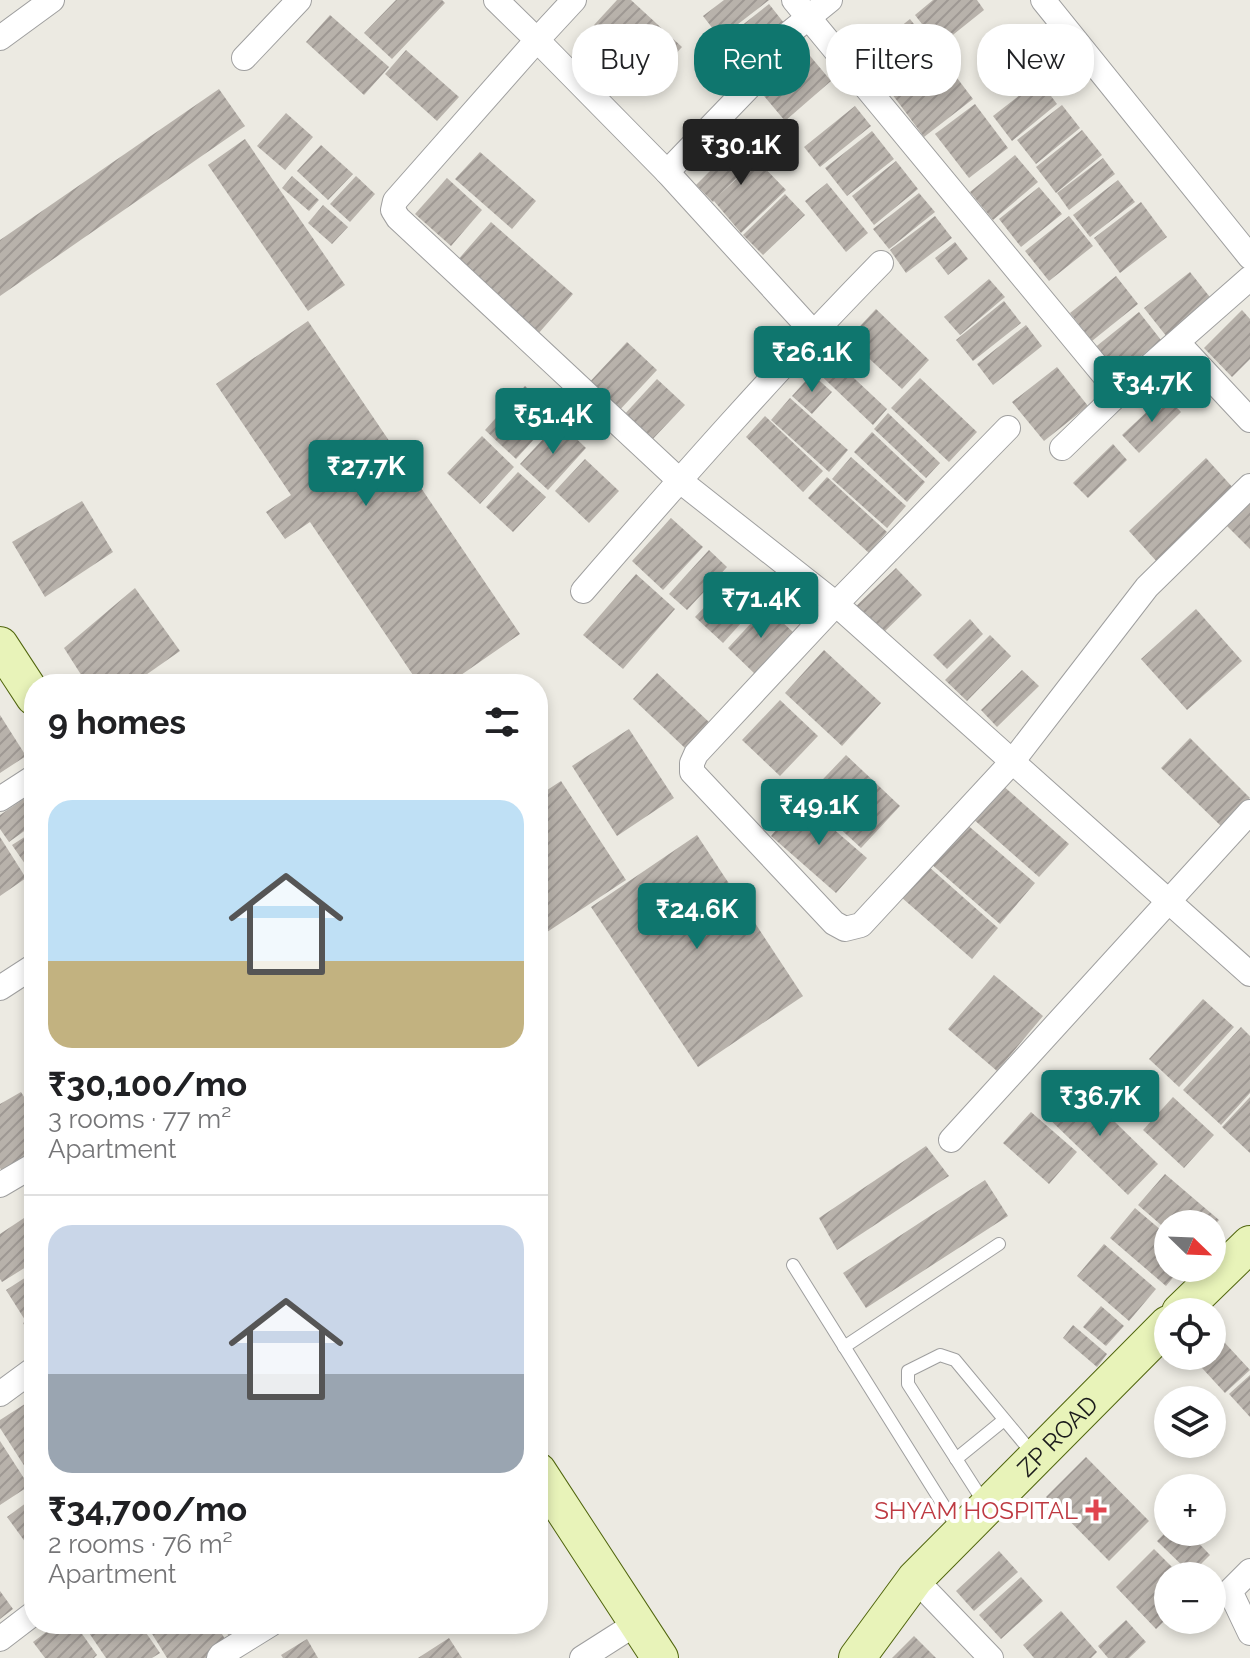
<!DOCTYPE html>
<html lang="en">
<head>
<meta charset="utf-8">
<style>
  :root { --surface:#fff; --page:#f6f6f6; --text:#202124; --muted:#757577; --line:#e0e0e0; --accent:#0f766e }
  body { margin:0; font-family:Raleway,sans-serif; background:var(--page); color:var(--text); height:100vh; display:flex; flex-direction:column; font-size:30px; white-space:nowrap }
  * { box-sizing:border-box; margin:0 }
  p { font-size:26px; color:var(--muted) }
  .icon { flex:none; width:44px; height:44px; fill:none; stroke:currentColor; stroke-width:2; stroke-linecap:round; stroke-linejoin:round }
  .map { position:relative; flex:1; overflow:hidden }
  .sheet { position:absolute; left:24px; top:674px; width:524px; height:960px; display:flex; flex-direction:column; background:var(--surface); border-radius:32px; box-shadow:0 4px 12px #0003 }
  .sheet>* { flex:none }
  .guide { position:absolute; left:572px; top:24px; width:558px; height:72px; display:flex; gap:16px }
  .needle { width:52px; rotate:113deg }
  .tools { position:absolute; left:1154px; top:1210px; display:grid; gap:16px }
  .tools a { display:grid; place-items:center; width:72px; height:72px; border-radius:50%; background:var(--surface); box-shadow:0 4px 12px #0003; font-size:40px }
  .price { position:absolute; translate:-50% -68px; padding:0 18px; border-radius:8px; background:var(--accent); color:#fff; font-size:26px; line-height:52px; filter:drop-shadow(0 2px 4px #0008) }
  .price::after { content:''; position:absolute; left:50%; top:48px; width:24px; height:18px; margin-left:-12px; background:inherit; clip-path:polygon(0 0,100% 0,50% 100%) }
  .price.active { background:#222; color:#fff }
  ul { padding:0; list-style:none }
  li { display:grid; align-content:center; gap:16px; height:424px; padding:0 24px }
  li+li { border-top:2px solid var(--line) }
  li span { display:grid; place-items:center; height:248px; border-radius:24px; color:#555 }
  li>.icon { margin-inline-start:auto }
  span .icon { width:144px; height:144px; fill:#fffc; stroke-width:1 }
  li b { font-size:34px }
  h2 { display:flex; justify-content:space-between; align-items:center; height:96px; padding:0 24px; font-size:34px }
  .pill { padding:0 28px; border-radius:32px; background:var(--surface); box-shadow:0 4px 12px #0003; font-size:28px; line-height:72px }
  .pill.active { background:var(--accent); color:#fff }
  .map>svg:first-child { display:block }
  .building { fill:url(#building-hatch) }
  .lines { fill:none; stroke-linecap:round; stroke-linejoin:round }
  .lane-casing { stroke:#9f9f9f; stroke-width:14 }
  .street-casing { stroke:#9f9f9f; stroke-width:26 }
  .secondary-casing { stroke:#51660e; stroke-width:38 }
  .lane { stroke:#fff; stroke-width:12 }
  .street { stroke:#fff; stroke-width:24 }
  .secondary { stroke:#e8f3b9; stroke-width:36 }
  .health-dot { fill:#e0444e; stroke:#fff; stroke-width:3 }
  .labels { text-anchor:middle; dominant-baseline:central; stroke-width:8; stroke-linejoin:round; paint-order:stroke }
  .street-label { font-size:24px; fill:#1b1b1b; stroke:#fff }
  .health-label { font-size:24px; fill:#be3a42; stroke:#fff; text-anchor:end }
</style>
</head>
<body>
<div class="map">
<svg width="1250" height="1658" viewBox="0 0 1250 1658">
  <defs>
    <pattern id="building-hatch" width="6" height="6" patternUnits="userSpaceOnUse" patternTransform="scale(2)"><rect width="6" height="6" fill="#b8b2ab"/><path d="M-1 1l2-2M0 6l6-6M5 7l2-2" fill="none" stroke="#9e9893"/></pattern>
  </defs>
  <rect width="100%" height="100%" fill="#eceae2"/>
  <g class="building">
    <path d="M396 0H442L445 3 392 59 364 33Z"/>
    <path d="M617 0H631L682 47 652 80 594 25Z"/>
    <path d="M724 0H769L720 38 703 16Z"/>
    <path d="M933 0H977L984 10 939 46 915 15Z"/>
    <path d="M769 4 784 23 735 61 721 42Z"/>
    <path d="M330 15 389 67 364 95 306 42Z"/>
    <path d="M910 19 934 50 888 87 864 56Z"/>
    <path d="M406 50 459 97 437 121 385 74Z"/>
    <path d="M806 51 831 81 785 121 759 90Z"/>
    <path d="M938 53 973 99 924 137 889 90Z"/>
    <path d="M1039 80 1057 104 1012 141 993 116Z"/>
    <path d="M219 89 245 126 0 296V240Z"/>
    <path d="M975 104 1008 148 969 178 935 134Z"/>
    <path d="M1062 105 1080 128 1036 164 1017 140Z"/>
    <path d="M855 106 871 126 820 167 804 147Z"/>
    <path d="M286 113 313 137 285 170 257 146Z"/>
    <path d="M1082 130 1102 155 1056 193 1036 167Z"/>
    <path d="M872 131 894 159 847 196 825 168Z"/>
    <path d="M245 139 345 285 308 311 208 165Z"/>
    <path d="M739 142 756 159 718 196 757 160 786 190 741 233 714 201 713 202 696 185Z"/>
    <path d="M321 145 353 174 328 200 297 171Z"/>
    <path d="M480 152 536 201 512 229 455 179Z"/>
    <path d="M1015 155 1038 182 993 220 970 192Z"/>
    <path d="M1103 158 1115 174 1069 210 1057 193Z"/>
    <path d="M896 161 918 189 874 225 852 196Z"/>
    <path d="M292 176 319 200 309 211 282 188Z"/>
    <path d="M356 176 375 194 350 222 330 204Z"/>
    <path d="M447 178 482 210 451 246 415 214Z"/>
    <path d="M1118 180 1135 202 1090 237 1073 215Z"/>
    <path d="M827 183 868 233 846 252 805 201Z"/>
    <path d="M1039 187 1062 214 1021 247 999 219Z"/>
    <path d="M919 193 935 212 889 249 873 229Z"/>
    <path d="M785 194 805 215 763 255 743 235Z"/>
    <path d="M1141 202 1167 237 1120 273 1094 238Z"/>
    <path d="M323 205 348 227 332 244 308 223Z"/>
    <path d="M935 216 952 238 906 273 890 250Z"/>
    <path d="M1069 216 1093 246 1049 281 1025 251Z"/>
    <path d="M491 222 573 294 538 334 456 262Z"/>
    <path d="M955 242 968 259 948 275 935 258Z"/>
    <path d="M1190 272 1213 301 1167 337 1144 308Z"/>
    <path d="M1116 276 1138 304 1092 341 1070 313Z"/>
    <path d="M989 279 1005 297 960 335 944 317Z"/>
    <path d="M1004 301 1021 323 973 361 956 340Z"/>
    <path d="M876 309 929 360 902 389 848 339Z"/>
    <path d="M1242 310 1250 319V359L1232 377 1204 348Z"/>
    <path d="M1139 312 1161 340 1115 377 1093 349Z"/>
    <path d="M308 321 520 634 448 684H419L310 522 285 539 266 512 291 495 216 384Z"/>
    <path d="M1026 325 1042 346 993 385 977 364Z"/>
    <path d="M627 342 657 370 616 414 586 386Z"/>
    <path d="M826 352 887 409 873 425 812 367Z"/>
    <path d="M1057 367 1088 406 1044 441 1012 402Z"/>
    <path d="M812 374 832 392 812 414 792 396Z"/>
    <path d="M920 378 977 432 949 462 891 408Z"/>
    <path d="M657 379 685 405 650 442 622 417Z"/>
    <path d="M525 386 557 414 516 459 485 430Z"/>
    <path d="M1165 395 1181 412 1139 453 1122 435Z"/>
    <path d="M790 398 848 450 829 472 771 420Z"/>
    <path d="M888 413 940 463 926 478 874 429Z"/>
    <path d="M765 416 823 471 803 492 746 437Z"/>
    <path d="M559 422 586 448 548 490 520 464Z"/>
    <path d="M872 432 925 482 907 502 854 452Z"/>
    <path d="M482 436 514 467 480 504 447 473Z"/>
    <path d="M1113 444 1127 460 1088 498 1073 483Z"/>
    <path d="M851 457 906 506 887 528 832 479Z"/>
    <path d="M1206 458 1235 490 1158 563 1129 531Z"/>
    <path d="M585 459 619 491 589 523 555 491Z"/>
    <path d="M518 472 546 497 513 532 486 507Z"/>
    <path d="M827 477 887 532 869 553 808 498Z"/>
    <path d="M1250 496V549L1223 522Z"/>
    <path d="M82 501 113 552 45 597 12 542Z"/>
    <path d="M671 518 703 547 663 590 632 561Z"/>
    <path d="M709 550 727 567 687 610 669 594Z"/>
    <path d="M896 568 922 595 878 638 852 610Z"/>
    <path d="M636 574 675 609 623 669 583 635Z"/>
    <path d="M735 575 762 600 723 643 695 617Z"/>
    <path d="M135 588 180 651 133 684H87L64 648Z"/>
    <path d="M766 607 794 633 755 674 728 648Z"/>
    <path d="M1196 609 1242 661 1187 710 1141 659Z"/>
    <path d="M970 619 983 634 947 669 933 655Z"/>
    <path d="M990 635 1011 656 967 701 945 680Z"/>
    <path d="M824 650 881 703 842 746 785 693Z"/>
    <path d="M1022 670 1039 686 997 727 981 710Z"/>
    <path d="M657 673 710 723 686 749 633 699Z"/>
    <path d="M780 700 818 736 780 776 742 740Z"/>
    <path d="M0 715 26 756 0 773Z"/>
    <path d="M629 729 674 798 617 836 572 766Z"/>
    <path d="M1190 738 1250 798 1221 826 1161 768Z"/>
    <path d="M846 755 900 806 861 848 806 797Z"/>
    <path d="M561 781 626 880 538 938V796Z"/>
    <path d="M1001 784 1069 844 1039 877 972 818Z"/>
    <path d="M34 792V824L9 842 0 829V815Z"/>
    <path d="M801 801 867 858 836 893 771 836Z"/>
    <path d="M964 822 1035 883 1000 924 930 863Z"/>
    <path d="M34 831V877L12 845Z"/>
    <path d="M697 835 803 996 698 1067 591 907Z"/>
    <path d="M0 837 26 878 0 896Z"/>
    <path d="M928 866 998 928 972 959 901 897Z"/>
    <path d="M994 975 1043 1016 997 1071 948 1029Z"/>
    <path d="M1203 999 1234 1027 1179 1087 1149 1059Z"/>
    <path d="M1241 1027 1250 1036V1093L1221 1125 1183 1090Z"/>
    <path d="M1073 1081 1158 1164 1128 1195 1043 1113Z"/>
    <path d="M21 1092 34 1113V1159L6 1178 0 1168V1104Z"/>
    <path d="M1173 1097 1214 1135 1184 1168 1143 1130Z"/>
    <path d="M1250 1097V1153L1222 1127Z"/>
    <path d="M1031 1112 1077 1152 1049 1184 1003 1143Z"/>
    <path d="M926 1146 949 1176 837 1250 819 1218Z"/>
    <path d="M1165 1174 1219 1220 1212 1228V1224H1168V1231L1138 1205Z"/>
    <path d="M985 1180 1008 1216 866 1308 843 1273Z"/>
    <path d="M1135 1208 1168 1236V1268H1181L1166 1286 1110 1238Z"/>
    <path d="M24 1218 34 1233V1262L2 1282 0 1279V1234Z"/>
    <path d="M1104 1244 1156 1289 1129 1321 1077 1276Z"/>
    <path d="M34 1272V1314L25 1320 6 1290Z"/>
    <path d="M1101 1306 1124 1326 1106 1346 1083 1327Z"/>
    <path d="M34 1316V1342L23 1323Z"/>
    <path d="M1073 1325 1107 1354 1097 1367 1063 1338Z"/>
    <path d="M1212 1329 1250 1370 1225 1393 1191 1356H1212Z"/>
    <path d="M1250 1375V1417L1229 1394Z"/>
    <path d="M28 1402 34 1411V1481L0 1428V1420Z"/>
    <path d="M0 1441 29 1486 0 1505Z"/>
    <path d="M1086 1457 1149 1521 1109 1561 1046 1497Z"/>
    <path d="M34 1497V1554L7 1517Z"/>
    <path d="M1166 1532H1188L1210 1555 1191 1574 1157 1541Z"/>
    <path d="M1154 1549 1181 1576H1168V1617L1156 1629 1116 1587Z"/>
    <path d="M999 1551 1018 1572 974 1611 956 1591Z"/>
    <path d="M1021 1577 1043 1601 1001 1639 979 1615Z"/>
    <path d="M0 1591 13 1609 0 1619Z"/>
    <path d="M1061 1611 1097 1652 1091 1658H1034L1023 1645Z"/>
    <path d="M1126 1620 1146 1642 1129 1658H1108L1098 1646Z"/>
    <path d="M57 1624H75L97 1655 94 1658H45L33 1642Z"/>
    <path d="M83 1624H140L160 1653 152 1658H106Z"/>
    <path d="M146 1624H216L228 1644 206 1658H167Z"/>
    <path d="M221 1624H252L230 1638Z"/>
    <path d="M914 1636 936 1658H892Z"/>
    <path d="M449 1638 462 1658H418Z"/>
    <path d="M307 1639 318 1658H283L281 1655Z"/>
  </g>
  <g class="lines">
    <g class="lane-casing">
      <g id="lane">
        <path d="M793 1265 959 1530"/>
        <path d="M844 1347 999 1244"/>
        <path d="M956 1459 1004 1420"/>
        <path d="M985 1504 908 1384V1371L940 1355 955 1360 1033 1454"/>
      </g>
    </g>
    <g class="street-casing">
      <g id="street">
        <path d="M496 0 537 40 395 201 393 210 398 218 679 480 836 604 1250 974"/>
        <path d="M574 0 537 40 667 172 813 332"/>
        <path d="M794 0 1119 393 1250 278"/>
        <path d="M1043 0 1250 257"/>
        <path d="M0 38 52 0"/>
        <path d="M244 58 299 0"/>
        <path d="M755 61 830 0"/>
        <path d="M667 172 750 86"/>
        <path d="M1178 343 1250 420"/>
        <path d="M1008 428 836 604 696 754 692 763V772L834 923 845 929 861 925 1012 762 1147 587 1250 486"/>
        <path d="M1062 448 1119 393"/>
        <path d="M583 591C680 479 778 368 881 263"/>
        <path d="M0 799 34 777"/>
        <path d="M0 988 34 966"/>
        <path d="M951 1140 1250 812"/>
        <path d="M0 1185 34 1165"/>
        <path d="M0 1394 34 1369"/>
        <path d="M1250 1571 1230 1591 1250 1633"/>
        <path d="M915 1579 991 1658"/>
        <path d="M0 1639 34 1613"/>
        <path d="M219 1658 221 1655 271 1624"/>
        <path d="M582 1658 637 1623"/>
      </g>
    </g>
    <g class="secondary-casing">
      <g id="secondary">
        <path d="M0 645 34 697"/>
        <path d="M1180 1312 1250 1244"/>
        <path d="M538 1471 660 1658"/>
        <path id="s1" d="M857 1658 915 1579 1168 1324"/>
      </g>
    </g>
    <use href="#lane" class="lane"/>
    <use href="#street" class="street"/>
    <use href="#secondary" class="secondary"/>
  </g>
  <path class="health-dot" d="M1092 1498h8v8h8v8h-8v8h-8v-8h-8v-8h8z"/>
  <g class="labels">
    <g class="street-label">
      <text stroke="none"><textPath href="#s1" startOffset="300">ZP ROAD</textPath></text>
    </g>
    <g class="health-label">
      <text x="1078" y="1510">SHYAM HOSPITAL</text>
    </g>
  </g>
</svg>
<div class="tools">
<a><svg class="needle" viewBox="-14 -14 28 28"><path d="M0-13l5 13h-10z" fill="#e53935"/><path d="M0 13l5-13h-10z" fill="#757577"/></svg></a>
<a><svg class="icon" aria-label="locate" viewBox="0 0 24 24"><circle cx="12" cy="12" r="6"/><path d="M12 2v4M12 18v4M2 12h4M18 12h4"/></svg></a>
<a><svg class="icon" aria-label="layers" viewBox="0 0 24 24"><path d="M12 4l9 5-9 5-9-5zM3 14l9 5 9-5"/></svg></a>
<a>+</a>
<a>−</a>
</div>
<b class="price active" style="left:741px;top:187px">₹30.1K</b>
<b class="price" style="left:812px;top:394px">₹26.1K</b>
<b class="price" style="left:1152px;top:424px">₹34.7K</b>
<b class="price" style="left:553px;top:456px">₹51.4K</b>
<b class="price" style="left:366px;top:508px">₹27.7K</b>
<b class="price" style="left:761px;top:640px">₹71.4K</b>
<b class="price" style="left:819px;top:847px">₹49.1K</b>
<b class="price" style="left:697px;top:951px">₹24.6K</b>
<b class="price" style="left:1100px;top:1138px">₹36.7K</b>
<div class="guide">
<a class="pill">Buy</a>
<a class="pill active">Rent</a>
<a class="pill">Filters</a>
<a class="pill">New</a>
</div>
<section class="sheet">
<h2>9 homes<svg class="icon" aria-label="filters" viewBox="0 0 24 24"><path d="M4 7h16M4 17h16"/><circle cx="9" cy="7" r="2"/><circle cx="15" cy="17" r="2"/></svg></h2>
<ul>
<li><span style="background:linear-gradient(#bfe0f5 65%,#c2b280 0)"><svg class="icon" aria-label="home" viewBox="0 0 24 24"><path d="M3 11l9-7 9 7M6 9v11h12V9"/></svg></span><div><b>₹30,100/mo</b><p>3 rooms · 77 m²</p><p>Apartment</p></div></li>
<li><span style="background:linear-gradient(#c9d6e8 60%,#9aa5b1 0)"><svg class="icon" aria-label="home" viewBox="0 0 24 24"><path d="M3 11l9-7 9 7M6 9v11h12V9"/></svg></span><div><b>₹34,700/mo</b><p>2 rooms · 76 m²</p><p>Apartment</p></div></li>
</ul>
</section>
</div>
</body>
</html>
